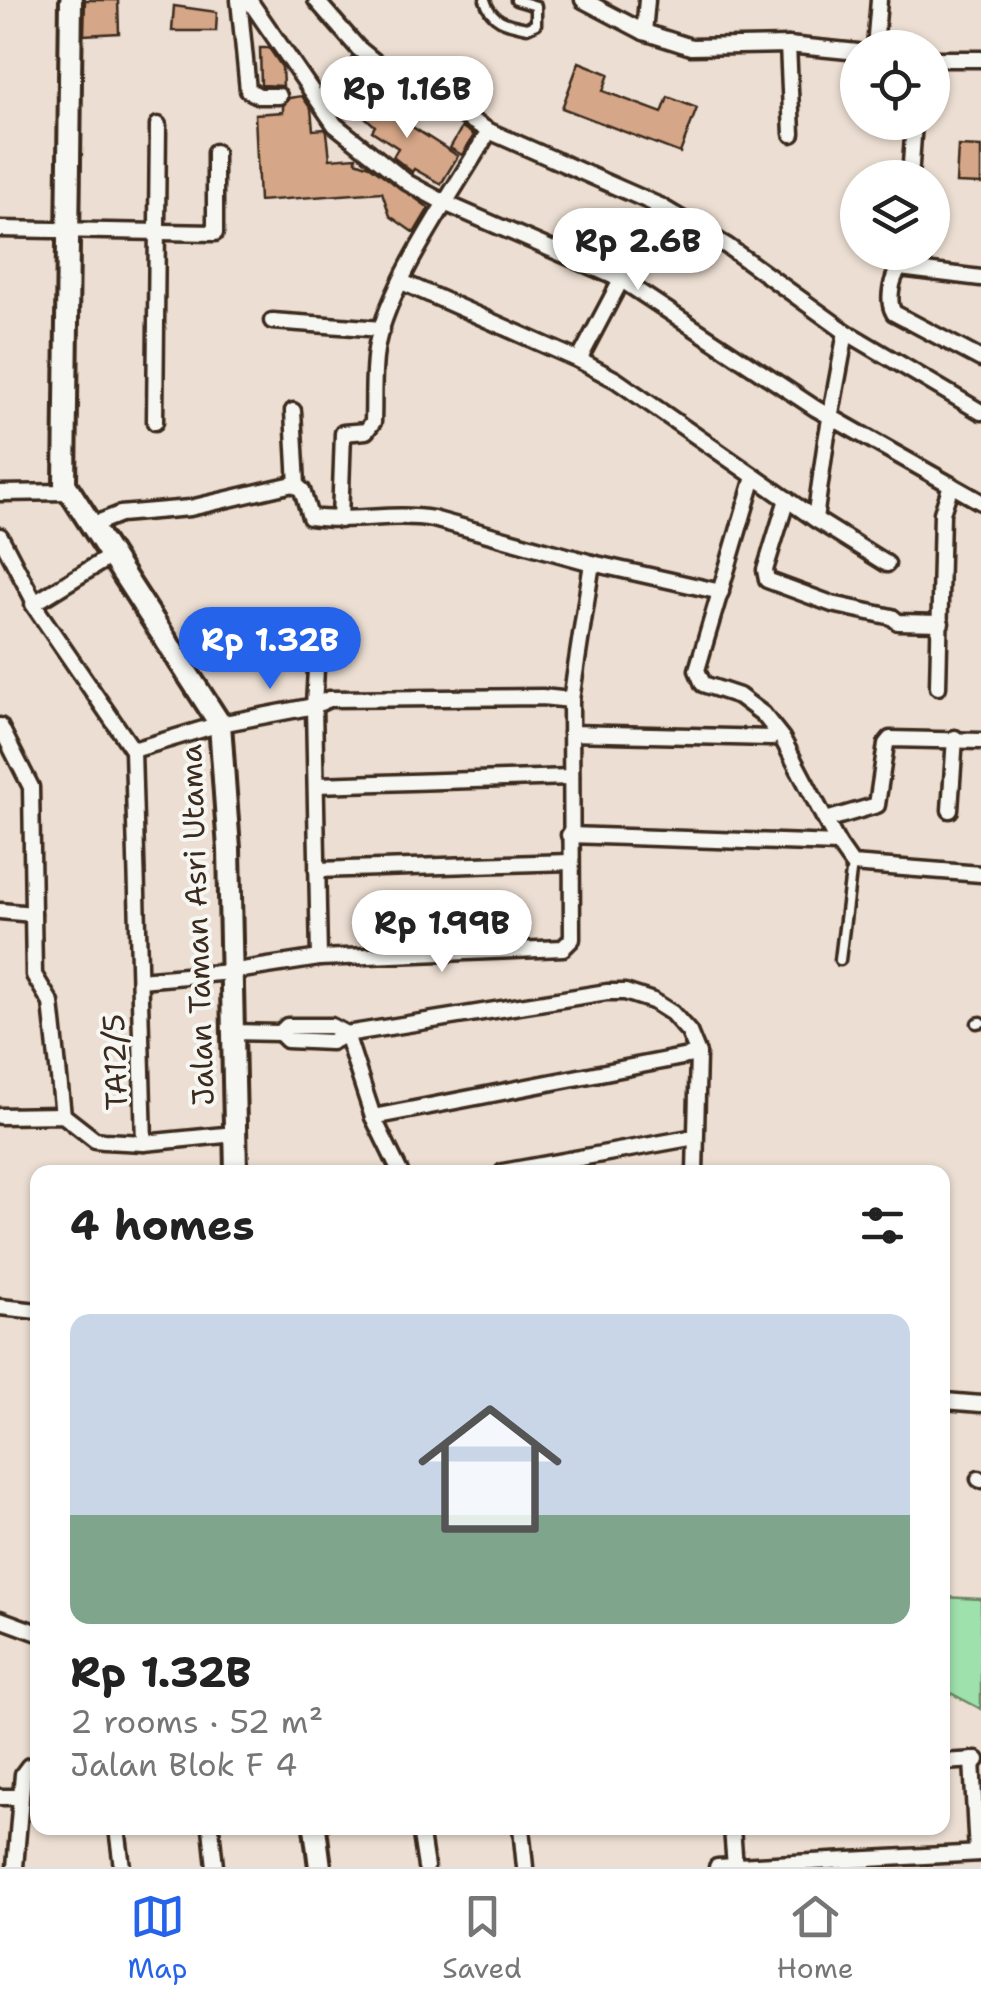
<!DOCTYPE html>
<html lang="en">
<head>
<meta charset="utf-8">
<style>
  :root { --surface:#fff; --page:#f6f6f6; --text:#222; --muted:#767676; --line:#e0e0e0; --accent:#2563eb }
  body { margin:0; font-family:"Shantell Sans",sans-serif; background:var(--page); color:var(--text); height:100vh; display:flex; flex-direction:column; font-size:38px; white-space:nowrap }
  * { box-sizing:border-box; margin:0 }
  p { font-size:32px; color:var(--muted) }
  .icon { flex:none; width:55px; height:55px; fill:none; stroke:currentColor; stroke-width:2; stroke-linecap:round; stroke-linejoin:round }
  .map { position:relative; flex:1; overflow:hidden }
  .drawer { position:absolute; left:30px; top:1165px; width:920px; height:670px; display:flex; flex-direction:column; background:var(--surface); border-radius:20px; box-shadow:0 2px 8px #0004 }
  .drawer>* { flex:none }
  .fabs { position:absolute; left:840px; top:30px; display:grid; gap:20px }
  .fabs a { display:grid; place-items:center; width:110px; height:110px; border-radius:50%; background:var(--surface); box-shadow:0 2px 8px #0004; font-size:50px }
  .price { position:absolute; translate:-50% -85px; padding:0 22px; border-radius:35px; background:#fff; color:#222; font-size:32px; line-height:65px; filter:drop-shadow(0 2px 5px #0008) }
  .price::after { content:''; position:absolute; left:50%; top:60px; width:30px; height:22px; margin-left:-15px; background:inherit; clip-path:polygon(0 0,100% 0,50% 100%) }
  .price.selected { background:var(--accent); color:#fff }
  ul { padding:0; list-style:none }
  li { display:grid; align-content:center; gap:20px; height:530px; padding:0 40px }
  li span { display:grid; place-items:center; height:310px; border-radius:20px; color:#555 }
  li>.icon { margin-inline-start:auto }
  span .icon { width:180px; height:180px; fill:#fffc; stroke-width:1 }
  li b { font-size:42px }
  h2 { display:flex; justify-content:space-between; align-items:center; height:120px; padding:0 40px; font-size:42px }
  .menu { display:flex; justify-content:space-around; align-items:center; height:140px; border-top:2px solid var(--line); background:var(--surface); font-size:28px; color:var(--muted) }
  .menu a { display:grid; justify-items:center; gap:5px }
  .menu .selected { color:var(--accent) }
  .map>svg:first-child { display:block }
  .green { fill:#9ee1ac; stroke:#6c8665; stroke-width:2.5 }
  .building { fill:#d5a687; stroke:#3b2a1e; stroke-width:2.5 }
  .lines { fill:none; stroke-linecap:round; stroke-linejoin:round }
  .lane-casing { stroke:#3b2a1e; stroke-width:15 }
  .street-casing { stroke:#3b2a1e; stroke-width:21 }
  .secondary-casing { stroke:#3b2a1e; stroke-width:28 }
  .lane { stroke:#f6f6f2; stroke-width:8 }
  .street { stroke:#f6f6f2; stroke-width:14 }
  .secondary { stroke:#f6f6f2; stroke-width:20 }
  .labels { text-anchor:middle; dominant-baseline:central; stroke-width:8; stroke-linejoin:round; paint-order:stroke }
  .street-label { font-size:30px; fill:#3b2a1e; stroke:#f6f6f2 }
</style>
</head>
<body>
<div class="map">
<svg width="981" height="1867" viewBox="0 0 981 1867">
  <rect width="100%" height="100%" fill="#ecded2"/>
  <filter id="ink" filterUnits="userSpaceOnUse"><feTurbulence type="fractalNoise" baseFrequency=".01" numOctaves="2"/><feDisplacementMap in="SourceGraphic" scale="20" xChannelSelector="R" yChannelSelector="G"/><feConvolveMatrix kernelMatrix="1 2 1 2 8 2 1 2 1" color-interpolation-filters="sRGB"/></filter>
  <g filter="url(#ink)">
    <path class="green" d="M943 1597 981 1599V1709L943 1689Z"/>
    <g class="building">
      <path d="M85 0H118L119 33 84 35Z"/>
      <path d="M174 6 217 12 216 31H172Z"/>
      <path d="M260 48H269L282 67 283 86 261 85Z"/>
      <path d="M352 57 381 79 373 92 342 73Z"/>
      <path d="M579 62 609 74 603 91 662 113 668 97 697 108 680 153 562 108Z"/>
      <path d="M362 90 384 109 458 156 441 184 414 169 412 172 393 157 398 148 372 131 375 126 350 104Z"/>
      <path d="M302 96 311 109 313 130 325 129 327 132 330 159 356 157V161L370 166 429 208 414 233 390 216 382 192 259 201 255 114 283 112V106L289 98Z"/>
      <path d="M462 127 474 135 462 155 450 148Z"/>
      <path d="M958 146 981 147V184L956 183Z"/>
    </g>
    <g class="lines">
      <g class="lane-casing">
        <g id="lane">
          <path d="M485 0C491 21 507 24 527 28L536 24V6L516 0"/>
          <path d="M840 960 852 864"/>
          <path d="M977 1023 981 1022"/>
        </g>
      </g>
      <g class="street-casing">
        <g id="street">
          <path d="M239 0 248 90 259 96H279"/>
          <path d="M249 0 335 125 408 183 447 204 620 279 815 408 981 502"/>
          <path d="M316 0 358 48 380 66 489 131 660 206 727 246 846 332 981 412"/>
          <path d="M583 0 644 32 691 47 788 45 858 52"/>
          <path d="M644 32 647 0"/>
          <path d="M788 45 792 134"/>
          <path d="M875 48 879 0"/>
          <path d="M932 59H981"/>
          <path d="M910 178 914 122"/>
          <path d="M0 229 215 233V152"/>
          <path d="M981 278 900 268C891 278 887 302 894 313L981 359"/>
          <path d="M402 282 579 360 616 380 815 519 887 564"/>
          <path d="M272 321 382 329"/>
          <path d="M579 360 660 206"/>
          <path d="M293 411 297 485"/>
          <path d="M155 422 158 125"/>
          <path d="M754 477 697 670 703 684 739 696 763 714 782 738 838 844"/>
          <path d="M0 493 68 492"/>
          <path d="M787 499 765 570 767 580 832 604 892 617 898 622 941 623"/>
          <path d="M815 519 826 441 846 332"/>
          <path d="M340 520 343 433 366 431 373 422C374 397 372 368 377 344 391 279 455 190 489 131"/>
          <path d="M92 525 120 514 190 508 293 484 302 490 310 517C352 523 392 512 433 519L592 563 721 592"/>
          <path d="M0 536 34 601"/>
          <path d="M111 556 33 604 133 750"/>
          <path d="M318 631 314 706 319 958"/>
          <path d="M938 687 942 513 951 485"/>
          <path d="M0 726 31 787 34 975 51 1003 63 1115"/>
          <path d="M571 733 771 738"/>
          <path d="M133 750 220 724 314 706 329 699 542 697 571 700"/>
          <path d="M133 750 144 1143"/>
          <path d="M316 785 571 777"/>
          <path d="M950 810 955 738"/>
          <path d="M826 820 877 805 886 744 890 739 981 741"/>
          <path d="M569 835 838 844 852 864 981 874"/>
          <path d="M317 870 570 862"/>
          <path d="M0 911 33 914"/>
          <path d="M140 980 230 972 319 958 563 948 572 939 571 700 592 563"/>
          <path d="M232 1032 280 1033 287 1026H331L346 1034 373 1117 400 1172"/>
          <path d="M280 1033 287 1040 331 1042 346 1034 607 992H625L653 1001 672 1013 689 1032 698 1054 695 1172"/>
          <path d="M0 1116 63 1115 95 1140 104 1141 144 1143 235 1134"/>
          <path d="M373 1117 698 1054"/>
          <path d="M503 1172 695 1137"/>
          <path d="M0 1307 38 1311"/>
          <path d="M945 1401 981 1404"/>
          <path d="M979 1479 981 1480"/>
          <path d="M0 1619 38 1633"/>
          <path d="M972 1760 977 1853"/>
          <path d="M942 1762 977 1760"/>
          <path d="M0 1797H21"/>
          <path d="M117 1828 122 1867"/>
          <path d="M211 1828 215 1867"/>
          <path d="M420 1828 426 1867"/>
          <path d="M521 1828 525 1867"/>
          <path d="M732 1828 735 1867"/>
          <path d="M15 1867 23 1774 29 1766 38 1764"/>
          <path d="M717 1867 981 1853"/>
        </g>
      </g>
      <g class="secondary-casing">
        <g id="secondary">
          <path d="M71 0 65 484 220 724 229 849 236 1172"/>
          <path d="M315 1828 320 1867"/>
        </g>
      </g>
      <use href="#lane" class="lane"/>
      <use href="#street" class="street"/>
      <use href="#secondary" class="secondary"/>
    </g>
  </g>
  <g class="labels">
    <g class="street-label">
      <text transform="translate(197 925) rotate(-92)">Jalan Taman Asri Utama</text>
      <text transform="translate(115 1062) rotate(-92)">TA12/5</text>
    </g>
  </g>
</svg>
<div class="fabs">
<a><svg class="icon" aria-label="locate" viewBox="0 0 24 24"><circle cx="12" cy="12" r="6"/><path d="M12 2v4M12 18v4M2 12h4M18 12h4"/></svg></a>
<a><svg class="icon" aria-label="layers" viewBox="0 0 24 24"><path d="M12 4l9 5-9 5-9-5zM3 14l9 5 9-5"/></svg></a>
</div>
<b class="price" style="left:407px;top:141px">Rp 1.16B</b>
<b class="price" style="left:638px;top:293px">Rp 2.6B</b>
<b class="price selected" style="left:270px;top:692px">Rp 1.32B</b>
<b class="price" style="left:442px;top:975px">Rp 1.99B</b>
<section class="drawer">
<h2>4 homes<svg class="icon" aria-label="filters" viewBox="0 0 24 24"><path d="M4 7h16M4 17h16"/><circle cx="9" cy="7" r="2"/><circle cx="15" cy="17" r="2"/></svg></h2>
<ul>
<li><span style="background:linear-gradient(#c9d6e8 65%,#7fa58c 0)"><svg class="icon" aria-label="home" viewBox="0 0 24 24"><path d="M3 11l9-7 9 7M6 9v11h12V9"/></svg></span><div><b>Rp 1.32B</b><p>2 rooms · 52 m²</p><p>Jalan Blok F 4</p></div></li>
</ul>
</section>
</div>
<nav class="menu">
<a class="selected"><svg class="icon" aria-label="map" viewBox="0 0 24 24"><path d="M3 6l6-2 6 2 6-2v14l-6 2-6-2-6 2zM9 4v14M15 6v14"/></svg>Map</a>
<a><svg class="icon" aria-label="saved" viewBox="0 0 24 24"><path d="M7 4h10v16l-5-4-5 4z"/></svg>Saved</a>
<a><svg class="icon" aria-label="home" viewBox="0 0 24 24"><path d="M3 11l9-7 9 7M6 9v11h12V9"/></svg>Home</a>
</nav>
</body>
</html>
